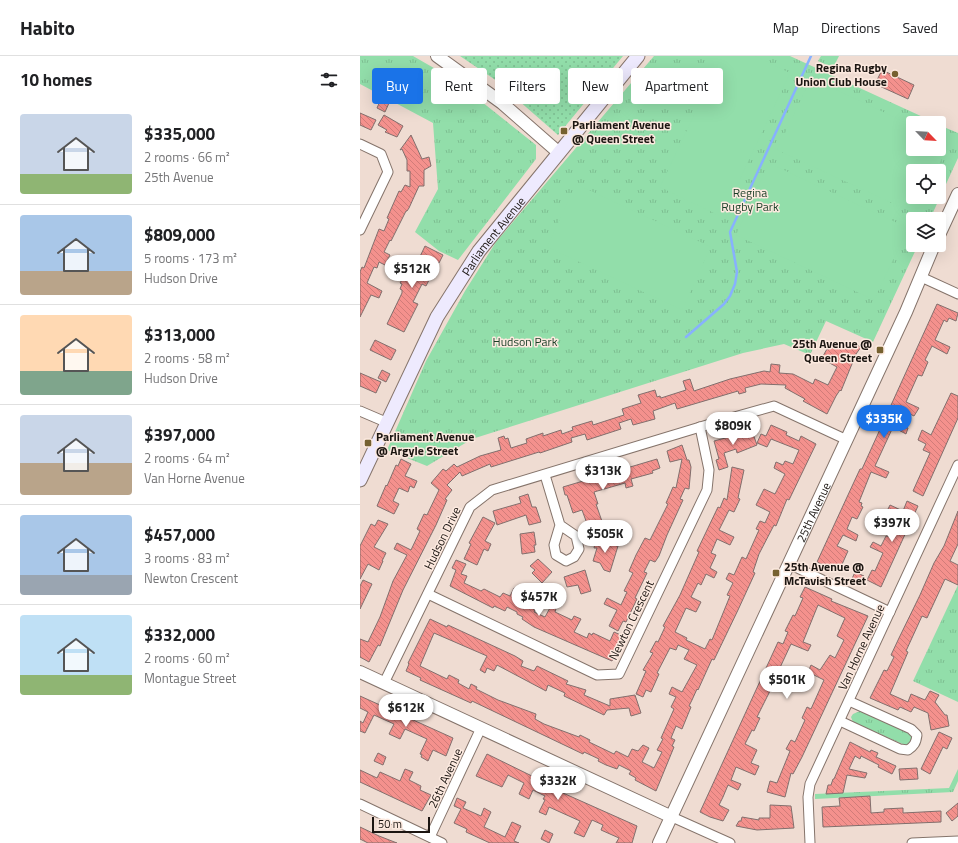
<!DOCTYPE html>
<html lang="en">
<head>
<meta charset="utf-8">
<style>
  :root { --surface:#fff; --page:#f2f2f2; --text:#202124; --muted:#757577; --line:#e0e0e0; --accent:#1a73e8 }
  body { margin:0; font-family:"Titillium Web",sans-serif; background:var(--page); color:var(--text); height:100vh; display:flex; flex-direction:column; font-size:15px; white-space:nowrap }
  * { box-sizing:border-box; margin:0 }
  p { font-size:13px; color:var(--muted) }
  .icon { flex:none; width:22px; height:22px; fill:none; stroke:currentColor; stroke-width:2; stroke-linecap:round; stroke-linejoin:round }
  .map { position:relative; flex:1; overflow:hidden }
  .panel { display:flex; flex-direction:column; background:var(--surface); width:360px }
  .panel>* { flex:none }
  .hud { position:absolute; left:12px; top:12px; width:380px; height:36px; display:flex; gap:8px }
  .needle { width:26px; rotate:115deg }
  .buttons { position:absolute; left:546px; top:60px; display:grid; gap:8px }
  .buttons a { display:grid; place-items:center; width:40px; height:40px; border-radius:4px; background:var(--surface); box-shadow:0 4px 16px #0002; font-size:20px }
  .scale { position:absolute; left:12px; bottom:10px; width:58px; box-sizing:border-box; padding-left:4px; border:2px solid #1b1511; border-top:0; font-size:11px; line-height:14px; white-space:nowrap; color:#1b1511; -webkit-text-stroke:3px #fce9df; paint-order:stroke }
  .price { position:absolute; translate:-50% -34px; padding:0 9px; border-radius:14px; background:#fff; color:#222; font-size:13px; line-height:26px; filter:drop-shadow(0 1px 2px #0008) }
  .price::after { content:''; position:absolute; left:50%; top:24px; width:12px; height:9px; margin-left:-6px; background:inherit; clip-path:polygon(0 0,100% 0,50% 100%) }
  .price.active { background:var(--accent); color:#fff }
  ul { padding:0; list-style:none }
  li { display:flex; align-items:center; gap:12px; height:100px; padding:0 20px }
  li+li { border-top:1px solid var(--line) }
  li span { display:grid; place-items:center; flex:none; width:112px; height:80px; border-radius:4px; color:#555 }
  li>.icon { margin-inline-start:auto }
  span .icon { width:48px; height:48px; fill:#fffc; stroke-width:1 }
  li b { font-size:17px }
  h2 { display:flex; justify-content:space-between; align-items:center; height:48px; padding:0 20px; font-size:17px }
  .pill { padding:0 14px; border-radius:4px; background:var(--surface); box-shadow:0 4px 16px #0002; font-size:14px; line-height:36px }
  .pill.active { background:var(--accent); color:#fff }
  header { display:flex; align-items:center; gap:24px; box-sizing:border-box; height:56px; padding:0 20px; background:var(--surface); border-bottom:1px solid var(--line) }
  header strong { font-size:19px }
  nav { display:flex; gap:22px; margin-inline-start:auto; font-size:14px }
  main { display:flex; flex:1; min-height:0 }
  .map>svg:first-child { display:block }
  .grass { fill:url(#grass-dots) }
  .park { fill:url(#park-tufts); fill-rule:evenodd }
  .pitch { fill:#92deaa }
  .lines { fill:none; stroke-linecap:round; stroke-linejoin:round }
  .stream { stroke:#87b1fe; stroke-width:2.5 }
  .building { fill:url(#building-back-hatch); stroke:#826f6d }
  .minor-casing { stroke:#85746b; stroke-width:11 }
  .tertiary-casing { stroke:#85746b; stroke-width:14 }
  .secondary-casing { stroke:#85746b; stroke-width:15 }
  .minor { stroke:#fff; stroke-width:9 }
  .tertiary { stroke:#fff; stroke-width:12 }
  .secondary { stroke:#eeeafe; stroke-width:13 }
  .poi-dot { fill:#766130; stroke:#fce9df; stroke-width:1.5 }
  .labels { text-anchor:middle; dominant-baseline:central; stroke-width:3; stroke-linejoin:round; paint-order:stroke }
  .poi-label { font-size:12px; font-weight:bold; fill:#1b1511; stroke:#fce9df; text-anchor:start }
  .park-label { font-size:12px; fill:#193e26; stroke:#fce9df }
  .street-label { font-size:12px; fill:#1b1511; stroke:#fce9df }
</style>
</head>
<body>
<header>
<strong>Habito</strong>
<nav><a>Map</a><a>Directions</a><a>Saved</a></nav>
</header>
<main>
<section class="panel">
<h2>10 homes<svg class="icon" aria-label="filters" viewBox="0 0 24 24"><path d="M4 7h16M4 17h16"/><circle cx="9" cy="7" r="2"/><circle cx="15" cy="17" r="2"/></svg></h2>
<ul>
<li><span style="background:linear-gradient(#c9d6e8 75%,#8fb573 0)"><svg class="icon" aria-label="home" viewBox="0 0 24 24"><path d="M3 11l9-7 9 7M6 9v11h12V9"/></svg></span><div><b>$335,000</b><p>2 rooms · 66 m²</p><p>25th Avenue</p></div></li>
<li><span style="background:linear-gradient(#a9c7e8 70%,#b9a48a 0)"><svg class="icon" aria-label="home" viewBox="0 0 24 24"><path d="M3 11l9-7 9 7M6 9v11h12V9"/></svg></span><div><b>$809,000</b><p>5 rooms · 173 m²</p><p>Hudson Drive</p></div></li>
<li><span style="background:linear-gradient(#ffd9b3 70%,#7fa58c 0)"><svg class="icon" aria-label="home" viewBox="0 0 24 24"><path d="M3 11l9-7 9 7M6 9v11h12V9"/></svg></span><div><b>$313,000</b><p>2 rooms · 58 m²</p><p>Hudson Drive</p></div></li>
<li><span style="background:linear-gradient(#c9d6e8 60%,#b9a48a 0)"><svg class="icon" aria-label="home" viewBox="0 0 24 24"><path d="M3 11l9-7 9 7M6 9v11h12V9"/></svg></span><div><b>$397,000</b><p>2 rooms · 64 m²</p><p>Van Horne Avenue</p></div></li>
<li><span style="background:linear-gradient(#a9c7e8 75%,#9aa5b1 0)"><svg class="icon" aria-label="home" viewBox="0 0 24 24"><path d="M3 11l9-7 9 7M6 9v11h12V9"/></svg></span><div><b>$457,000</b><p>3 rooms · 83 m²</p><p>Newton Crescent</p></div></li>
<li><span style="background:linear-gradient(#bfe0f5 75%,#8fb573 0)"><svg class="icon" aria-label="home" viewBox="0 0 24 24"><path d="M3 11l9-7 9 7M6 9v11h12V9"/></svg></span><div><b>$332,000</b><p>2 rooms · 60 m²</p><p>Montague Street</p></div></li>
</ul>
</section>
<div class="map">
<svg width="598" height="787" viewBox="0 0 598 787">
  <defs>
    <pattern id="grass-dots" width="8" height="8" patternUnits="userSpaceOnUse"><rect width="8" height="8" fill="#92deaa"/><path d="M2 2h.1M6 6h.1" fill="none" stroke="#7dbe91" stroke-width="1.8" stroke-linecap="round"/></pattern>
    <pattern id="park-tufts" width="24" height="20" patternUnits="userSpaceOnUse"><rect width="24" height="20" fill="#92deaa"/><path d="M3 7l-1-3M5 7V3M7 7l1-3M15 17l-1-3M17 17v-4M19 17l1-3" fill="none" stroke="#7dbe91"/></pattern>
    <pattern id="building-back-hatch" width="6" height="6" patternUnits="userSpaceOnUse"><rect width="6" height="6" fill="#f4918d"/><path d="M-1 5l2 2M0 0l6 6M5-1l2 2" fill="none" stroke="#d17c79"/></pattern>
  </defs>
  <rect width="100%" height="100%" fill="#efdcd2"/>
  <path class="grass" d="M100 0H263L198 79 134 23Z"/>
  <g class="park">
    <path d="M0 0H53L93 23 176 89V103L98 204 79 195 55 176 78 133 73 67 0 28Z"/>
    <path d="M294 0H430L576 67H553V93H579V69L598 77V102L570 163H553V189H558L513 286 466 265 450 299 424 288 383 297 112 383 67 410 27 394 66 305 105 235 136 186ZM553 115H579V141H553Z"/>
    <path d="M461 0H479L473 12 458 5Z"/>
    <path d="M598 529V646L553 625Z"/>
    <path d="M500 655 553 678 554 684 547 690 493 666 491 661 493 658Z"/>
    <path d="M598 713V725L593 736 455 743V738L589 732Z"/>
  </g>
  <g class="pitch">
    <path d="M362 0H395L430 17 362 161 300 131Z"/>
    <path d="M451 22 553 70V93H579V82L589 87 576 115H553V141H564L556 158 417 94Z"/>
    <path d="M409 107 548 172 514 244 376 179Z"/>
    <path d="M216 128 351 191 322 254 187 191Z"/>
  </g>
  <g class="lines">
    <path class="stream" d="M326 281 364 248 370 240 375 228 377 216 370 176 451 0"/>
  </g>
  <g class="building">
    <path d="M522 14 554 29 548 43 515 28Z"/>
    <path d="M21 43 29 47 25 56 17 52Z"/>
    <path d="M0 57 16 64 11 74 0 69Z"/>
    <path d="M24 59 43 70 37 81 25 76 27 74 18 69Z"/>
    <path d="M51 79 62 103 69 101 71 110 64 114V130H59L49 152 47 155H46L31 185 30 184 24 196 30 199 25 209 19 206 17 212 14 211 7 227 22 235 19 242 11 239 0 261V216L2 211 4 212 19 173 24 175 29 163 27 162 39 135 41 136 45 129 50 131V115H47V104L42 93 40 94Z"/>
    <path d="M65 190 83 199 79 207 72 204 65 219 70 222 66 230 62 228 53 246 58 248 44 276 27 268 42 237V234L40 233 42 228 40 227 53 205 57 207Z"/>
    <path d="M577 248 598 257 596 265 589 262 587 266 584 264 575 284 590 291 587 298 572 290 565 304 568 306 562 320 558 319 546 346 559 352 554 360 544 355 538 367 548 372 546 378 533 371 515 410 529 416 526 422 511 416 499 446 502 447 501 450 503 451 497 463 492 461 487 473 498 479 496 485 483 479 477 490 488 495 479 515 465 510 457 506 500 413H502Z"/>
    <path d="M15 284 36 294 31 304 10 294Z"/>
    <path d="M490 286 501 291 496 298 481 335 480 334 476 340 467 358 443 345 445 343 425 332 426 329 401 328 385 332 386 336 379 338 378 335 317 353 315 347 293 355 295 363 273 369 271 363 259 367 261 373 227 384 225 378 211 382 212 386 180 397 179 396 131 411 130 408 102 420 100 416 87 429 92 434 85 443 87 444 76 469 43 534 20 590 18 589 9 606 0 601V583L8 586 20 561 33 525 47 499 34 493 37 487 51 494 60 475 57 473 64 458 67 459 79 434 71 427 83 413 86 415 94 408 97 411 120 400 141 394 138 382 144 380 145 383 148 382 151 392 167 387 166 383 183 377V380L201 374 202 378 213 374 212 371 232 365 233 369 264 359 262 353 281 347 278 339 295 334 297 341 300 340 301 342 326 334 323 325 330 323 334 335 370 323 404 315 410 316 411 308 420 309 419 317 433 318 453 328 455 323 468 329 477 311 464 304 466 301 463 300 467 293H469L472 287 486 293Z"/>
    <path d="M22 314 30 318 26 326 18 322Z"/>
    <path d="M0 317 21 326 16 337 0 330Z"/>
    <path d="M591 337 598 340V362L563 440 553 435 570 397 563 394 566 388 558 384 562 374 571 379Z"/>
    <path d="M411 369 427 376 426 379 439 385 441 380 456 388 429 444 427 443 416 470 414 469 399 498 393 516 395 517 378 554 354 604 352 603 338 634 337 633 332 644 329 650 331 651 322 673 316 670 311 682 315 684 312 690 314 691 296 735 275 724 276 722 269 718 271 715 259 709 257 713 246 709 238 705 239 703 224 696 223 698 112 645 111 647 60 624 61 622 46 615 49 608 48 607 70 563 87 571 88 569 155 600 163 605 161 610 174 615 177 610 208 625 206 628 226 634 224 639 250 650V643L275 639 281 657 271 660 269 652 247 654 244 659 204 640 205 637 188 629 186 635 137 609 134 615 127 612 125 617 120 614 127 600 74 577 60 610 87 623 89 619 99 624 98 627 109 633 111 628 117 631 116 633 138 644 176 658 175 663 184 668 219 681 220 679 230 684 229 686 254 698 256 695 268 701 272 693 278 695 283 689 289 692 282 706 294 712 302 696 297 694 303 683 301 682 314 653 311 651 316 641 309 638 312 631 322 636 337 609 324 603 329 594 318 589 316 594 310 592 297 617 299 618 291 636 286 634 283 641 276 638 286 615 283 614 293 597 290 596 296 585 298 586 305 571 303 570 320 539 339 496 337 495 358 451 360 452 364 442 367 444 372 411 384 414 378 442 380 443 374 456 369 454 359 474 374 481 370 489 357 483 351 497 356 499 350 512 357 516 354 522 346 518 341 529 338 527 331 541 341 546 336 556 326 552 315 576 327 582 326 584 345 593 350 583 352 584 370 540 367 539 373 527 366 523 369 517 374 519 382 501 386 503 399 474 396 473 400 465 405 467 410 456 396 449 404 433 415 438 425 418 414 412 416 406 423 409 425 405 433 408 439 394 411 383 407 391 397 387 401 378 406 380Z"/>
    <path d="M392 375 397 389 377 397 376 393 364 397 368 411 359 414 356 404 359 403 354 385Z"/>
    <path d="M322 389 327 404H329L331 411 329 433 325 432 320 443 323 444 307 479 299 500 295 506 290 504 284 516 287 517 275 542 277 543 266 566 263 565 258 575 249 570 257 554 244 548 247 542 261 549 267 536 264 535 273 517 269 515 276 499 285 482 290 484 308 448 306 447 310 438 313 431 316 432 322 403 310 406 307 395Z"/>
    <path d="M41 403 51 408 45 420 57 425 54 432 50 430 48 436 39 432 33 445 39 448 34 458 17 450 26 429 27 430 36 409 38 410Z"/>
    <path d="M297 403 300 412 292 415 293 417 271 423 273 430 266 432 265 427 234 436 238 448H236L245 474 234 478 232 472 229 473 222 454 213 457 207 439H205L203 431Z"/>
    <path d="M168 438 172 451H176L181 466 169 469 166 459 137 469 133 455 161 447 159 441Z"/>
    <path d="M547 445 558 450 521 531 507 524 512 514 515 515 523 497 510 491 513 486 521 490 526 480 532 481 541 463 526 457 530 449 543 455Z"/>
    <path d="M598 455V488L590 505 598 509V529L585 523 567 562 562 560 546 595 548 596 530 638 548 646 551 638 565 644 570 635 579 639 575 646 585 659H587L589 670 571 674 568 657 554 651 551 656 540 651 538 654 510 642 524 614 527 615 534 601 531 599 539 582 560 539 574 507 584 490Z"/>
    <path d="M123 461 135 467 125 485 131 488 128 495 124 493 117 509 104 503 111 488 109 487Z"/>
    <path d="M18 464 28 468 14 491 26 497 22 505H23L19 514 8 508 0 523V490L11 468 15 470Z"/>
    <path d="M174 476 176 489H174L175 496 162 498 160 478Z"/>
    <path d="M236 483 258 490 250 516 244 514 240 507 233 505 237 492H234Z"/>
    <path d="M178 503 192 516 182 527 172 517 175 514 170 510Z"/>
    <path d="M96 504 106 508 101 518 107 520 104 527 121 535 124 533 140 541 143 537 150 540 154 532 163 536 162 539 175 545 172 552 175 554 174 556 185 561 191 550 196 553 195 556 212 564 214 560 221 563 214 576 227 582 229 577 232 579 233 577 250 585 254 576 263 580 252 605 174 571 162 563 163 561 157 558V556L147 551 145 555 134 550 133 552 90 530 96 514 92 512Z"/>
    <path d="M225 514 231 535 221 538 218 529 207 531 204 521Z"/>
    <path d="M495 516 504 520 499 529 491 525Z"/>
    <path d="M3 524 12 528 0 553V530Z"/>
    <path d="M445 531 472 543 471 545 508 560 442 701 433 718 431 717 425 741 407 736 410 725 417 727 430 695 426 693 431 684 435 686 445 664 442 662 447 651 451 653 464 624 448 616 451 609 460 614 470 599 475 602 484 584 477 580 485 562 458 549 443 586 451 589 448 595 431 588 417 618 428 623 425 630 415 625 397 661 400 662 394 675 392 674 385 688 397 694 391 707 399 710 395 719 376 711 371 724 381 728 378 734 368 729 363 741 359 749 369 754 363 765 350 761 340 756 418 586 423 588 428 576 425 575 433 559 435 560 443 542 440 541Z"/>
    <path d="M0 640 93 682 86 700 73 694 68 705 61 701 62 699 60 698 67 683 45 673 40 683 29 678 34 668 14 659 5 677 0 675V665L3 667 8 656 0 652Z"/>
    <path d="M579 676 592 682 587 693 583 691 570 718 561 713Z"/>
    <path d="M490 686 510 696 511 694 518 697 516 701 536 710 532 718 518 711 519 709 501 700 500 703 495 700 489 713 507 717 505 722 487 719 483 737 466 738 468 729H471L473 723H474Z"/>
    <path d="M18 697 26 701 23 709 14 705Z"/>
    <path d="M127 698 178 723 194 733 277 770 272 787H256L259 782 241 774 243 769 232 764 224 781 214 777 220 765 189 751 186 759 179 756 185 744 183 743 185 740 173 734 169 743 159 738 164 727 148 719 142 731 116 720Z"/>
    <path d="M557 712 558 723 540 724 539 713Z"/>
    <path d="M45 713 53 716 49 724 61 730 60 734 71 739 62 755 0 726V714L17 722 20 716 40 725Z"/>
    <path d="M510 740 511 757 524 756V753L543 752V757L581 755V766L463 771 462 751 480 750 479 742Z"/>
    <path d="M97 742 106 746 103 752 121 760 124 752 131 756 124 771 145 781 152 766 161 770 154 785 159 787H130L106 776 107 773 94 767 101 753 94 750Z"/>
    <path d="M598 747V760L592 765 586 757Z"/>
    <path d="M410 749 431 750 434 772 397 774 376 770 379 765H381L382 761 399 764V762H410Z"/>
    <path d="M0 771 19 780 37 787H8L0 783Z"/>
    <path d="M185 774 193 778 189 787 181 783Z"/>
  </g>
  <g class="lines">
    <g class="minor-casing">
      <g id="minor">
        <path d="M0 88 21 98 28 116 0 174"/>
        <path d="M561 221 598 238"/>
        <path d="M0 355 28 367"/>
        <path d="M185 419 200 469 194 489 196 499 206 505 214 501 219 493 216 480 200 469"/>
        <path d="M429 508 530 556"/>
        <path d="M68 538 237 619 259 618 347 434 349 414 340 371"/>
        <path d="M24 627 110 451 132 434 360 365 414 350 487 384"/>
        <path d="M480 665 540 693 548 694C554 690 556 687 557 679L551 673 489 645"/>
        <path d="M0 748 82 787"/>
        <path d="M312 761 370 787"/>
        <path d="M70 781 121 672"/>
        <path d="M450 787 448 741 450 728 598 409"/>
        <path d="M552 787 598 785"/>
      </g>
    </g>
    <g class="tertiary-casing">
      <g id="tertiary">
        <path d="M77 0 142 47 198 96"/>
        <path d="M579 179 598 138"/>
        <path d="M0 616 312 761"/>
        <path id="s1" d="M299 787 546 256 574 189"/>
      </g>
    </g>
    <g class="secondary-casing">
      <g id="secondary">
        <path id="s2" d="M0 424 77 261 119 195 278 0"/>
      </g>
    </g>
    <use href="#minor" class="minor"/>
    <use href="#tertiary" class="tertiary"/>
    <use href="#secondary" class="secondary"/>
  </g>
  <g class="poi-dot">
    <circle cx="535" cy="18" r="4"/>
    <rect x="200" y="71" width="8" height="8" rx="2"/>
    <rect x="516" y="290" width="8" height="8" rx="2"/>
    <rect x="4" y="383" width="8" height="8" rx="2"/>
    <rect x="412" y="513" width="8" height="8" rx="2"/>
  </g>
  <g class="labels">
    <g class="poi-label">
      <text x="527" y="11" text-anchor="end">Regina Rugby<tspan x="527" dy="14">Union Club House</tspan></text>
      <text x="212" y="68">Parliament Avenue<tspan x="212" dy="14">@ Queen Street</tspan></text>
      <text x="512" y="287" text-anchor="end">25th Avenue @<tspan x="512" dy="14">Queen Street</tspan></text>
      <text x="16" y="380">Parliament Avenue<tspan x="16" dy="14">@ Argyle Street</tspan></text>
      <text x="424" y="510">25th Avenue @<tspan x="424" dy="14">McTavish Street</tspan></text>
    </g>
    <g class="park-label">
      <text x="390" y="136">Regina<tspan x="390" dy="14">Rugby Park</tspan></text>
      <text x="165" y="285">Hudson Park</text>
    </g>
    <g class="street-label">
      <text stroke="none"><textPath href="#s2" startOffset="279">Parliament Avenue</textPath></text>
      <text stroke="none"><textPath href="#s1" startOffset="365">25th Avenue</textPath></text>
      <text transform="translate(82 482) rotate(-64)">Hudson Drive</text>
      <text transform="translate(271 564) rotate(-64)">Newton Crescent</text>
      <text transform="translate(501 591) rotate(-65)">Van Horne Avenue</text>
      <text transform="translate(85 722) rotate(-65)">26th Avenue</text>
    </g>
  </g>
</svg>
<div class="buttons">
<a><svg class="needle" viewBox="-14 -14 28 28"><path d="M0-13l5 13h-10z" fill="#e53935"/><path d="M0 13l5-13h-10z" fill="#757577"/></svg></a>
<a><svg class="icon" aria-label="locate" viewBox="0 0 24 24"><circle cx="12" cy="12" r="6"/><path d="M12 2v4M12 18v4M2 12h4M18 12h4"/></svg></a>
<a><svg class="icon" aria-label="layers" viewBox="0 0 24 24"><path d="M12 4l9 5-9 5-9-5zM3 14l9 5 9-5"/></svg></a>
</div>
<div class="scale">50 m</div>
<b class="price" style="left:52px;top:233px">$512K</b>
<b class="price active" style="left:524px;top:383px">$335K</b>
<b class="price" style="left:373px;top:390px">$809K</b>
<b class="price" style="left:243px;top:435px">$313K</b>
<b class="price" style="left:532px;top:487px">$397K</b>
<b class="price" style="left:245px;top:498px">$505K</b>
<b class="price" style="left:179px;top:561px">$457K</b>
<b class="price" style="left:427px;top:644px">$501K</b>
<b class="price" style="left:46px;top:672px">$612K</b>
<b class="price" style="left:198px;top:745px">$332K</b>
<div class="hud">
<a class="pill active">Buy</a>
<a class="pill">Rent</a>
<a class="pill">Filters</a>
<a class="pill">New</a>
<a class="pill">Apartment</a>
</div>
</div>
</main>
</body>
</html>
